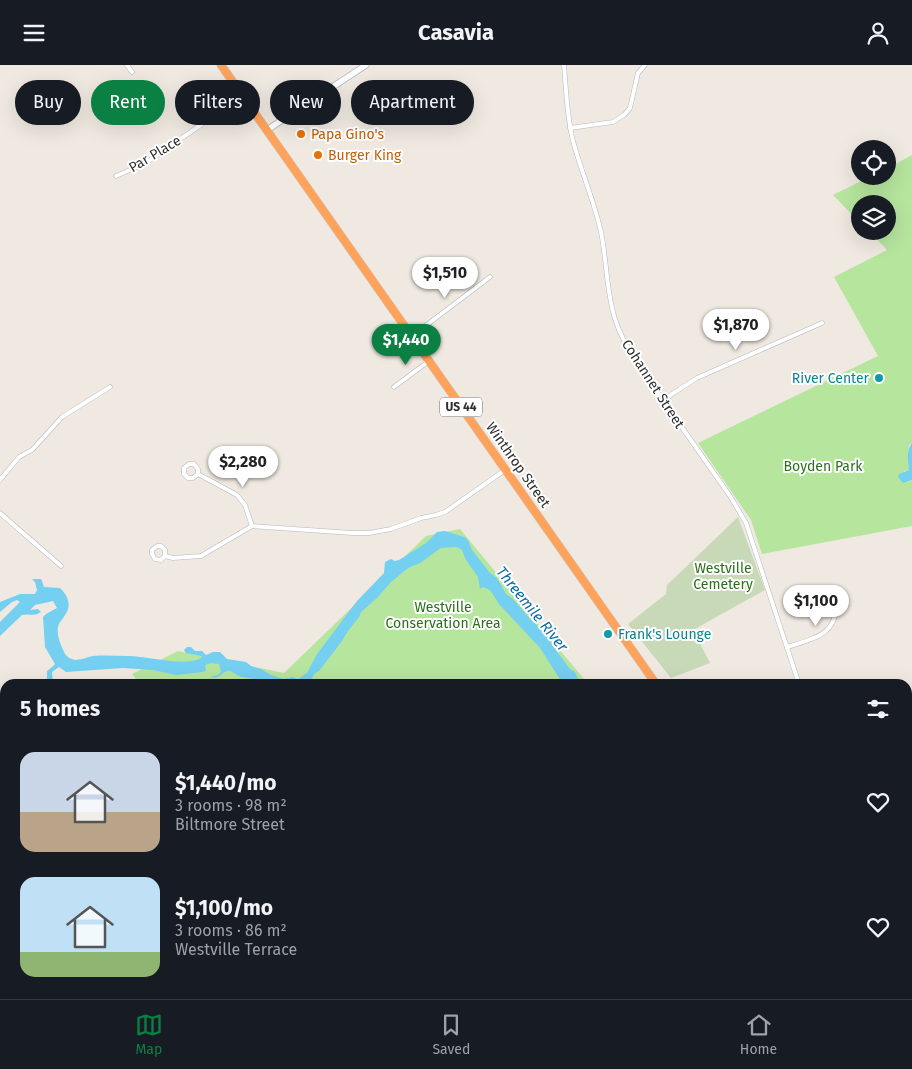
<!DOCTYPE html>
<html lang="en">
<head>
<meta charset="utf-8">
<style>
  :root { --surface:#171b24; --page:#20242c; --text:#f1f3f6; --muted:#9ea1a6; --line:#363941; --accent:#0b8043 }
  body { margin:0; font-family:"Fira Sans",sans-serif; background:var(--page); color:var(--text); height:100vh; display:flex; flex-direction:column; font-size:19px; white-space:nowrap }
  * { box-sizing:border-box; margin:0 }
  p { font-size:16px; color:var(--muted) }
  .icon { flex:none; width:28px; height:28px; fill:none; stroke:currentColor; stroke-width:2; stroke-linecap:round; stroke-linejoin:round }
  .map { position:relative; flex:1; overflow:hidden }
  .side { position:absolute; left:0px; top:614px; width:912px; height:321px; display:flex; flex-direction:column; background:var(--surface); border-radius:15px 15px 0 0; box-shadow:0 5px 20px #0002 }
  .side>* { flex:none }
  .hud { position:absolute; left:15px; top:15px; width:500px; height:45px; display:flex; gap:10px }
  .buttons { position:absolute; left:851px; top:75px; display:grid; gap:10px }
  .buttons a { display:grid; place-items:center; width:45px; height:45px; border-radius:50%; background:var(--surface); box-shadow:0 5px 20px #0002; font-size:25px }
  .price { position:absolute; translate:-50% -42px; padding:0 11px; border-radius:18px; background:#fff; color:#222; font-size:16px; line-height:32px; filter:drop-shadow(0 1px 2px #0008) }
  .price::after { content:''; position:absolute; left:50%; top:30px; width:15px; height:11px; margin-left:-8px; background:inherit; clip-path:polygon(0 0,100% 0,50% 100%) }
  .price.current { background:var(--accent); color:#fff }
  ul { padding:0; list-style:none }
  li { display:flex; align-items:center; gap:15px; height:125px; padding:0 20px }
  li span { display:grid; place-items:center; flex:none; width:140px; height:100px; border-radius:15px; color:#555 }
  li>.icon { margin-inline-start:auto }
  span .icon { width:60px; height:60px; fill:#fffc; stroke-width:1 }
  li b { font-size:21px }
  h2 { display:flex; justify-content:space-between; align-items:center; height:60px; padding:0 20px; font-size:21px }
  .pill { padding:0 18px; border-radius:22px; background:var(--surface); box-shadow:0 5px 20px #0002; font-size:18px; line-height:45px }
  .pill.current { background:var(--accent); color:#fff }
  header { display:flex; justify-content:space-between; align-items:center; height:65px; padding:0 20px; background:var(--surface); font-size:22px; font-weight:700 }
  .menu { display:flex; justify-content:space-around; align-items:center; height:70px; border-top:1px solid var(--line); background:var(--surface); font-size:14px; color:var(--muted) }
  .menu a { display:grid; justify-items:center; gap:2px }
  .menu .current { color:var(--accent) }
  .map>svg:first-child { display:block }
  .green { fill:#b6e59e }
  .cemetery { fill:#c8d9b8 }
  .water { fill:#75cff0 }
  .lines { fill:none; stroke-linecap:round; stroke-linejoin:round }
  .stream { stroke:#75cff0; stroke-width:1 }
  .street-casing { stroke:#b4b7c1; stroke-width:5 }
  .secondary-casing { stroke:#b4b7c1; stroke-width:7 }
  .highway-casing { stroke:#c9c9c9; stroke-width:9 }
  .street { stroke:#fff; stroke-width:4 }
  .secondary { stroke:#fff; stroke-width:5.5 }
  .highway { stroke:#ffa35c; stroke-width:8 }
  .food-dot { fill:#e8710a; stroke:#fff; stroke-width:2 }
  .culture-dot { fill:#0f9aa8; stroke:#fff; stroke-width:2 }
  .labels { text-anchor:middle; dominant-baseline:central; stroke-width:4; stroke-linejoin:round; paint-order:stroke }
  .shield { fill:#fff; stroke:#6d6d6d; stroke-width:1 }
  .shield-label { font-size:12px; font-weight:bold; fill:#2e2e2e }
  .food-label { font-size:14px; fill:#c56008; stroke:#fff; text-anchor:start }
  .street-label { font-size:14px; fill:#2e2e2e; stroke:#fff }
  .culture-label { font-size:14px; fill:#0d838f; stroke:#fff; text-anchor:end }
  .park-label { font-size:14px; fill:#2c6e1b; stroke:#fff }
  .water-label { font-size:15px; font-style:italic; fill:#0d6fa3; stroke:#fff }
</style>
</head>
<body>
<header><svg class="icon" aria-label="menu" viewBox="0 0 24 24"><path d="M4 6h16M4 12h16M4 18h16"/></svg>Casavia<svg class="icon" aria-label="person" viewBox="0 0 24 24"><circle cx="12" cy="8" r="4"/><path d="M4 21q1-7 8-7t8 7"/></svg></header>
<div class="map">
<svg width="912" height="934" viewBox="0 0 912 934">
  <rect width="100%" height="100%" fill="#efe9e1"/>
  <g class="green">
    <path d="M912 90V378L909 380 908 394 909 405 904 406 908 417 912 415V461L762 489 751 455 698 378 878 291 834 212 887 185 869 166H888V139H860V158L833 130 871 111H888V103Z"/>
    <path d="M460 464 588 619H140L132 609 178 586 284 608 426 471Z"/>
  </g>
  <path class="cemetery" d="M738 452 765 525 693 565 710 598 671 613 628 559 666 529 667 520Z"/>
  <g class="water">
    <path d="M912 378V415L903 418 898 412 899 409 909 405C908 396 906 385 912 378Z"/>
    <path d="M445 466 464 472 468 475 472 485 490 508 497 513 506 529 512 533 532 556 548 570 552 580 570 604 575 607 580 619H563L540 583 499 539 490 525 483 522 480 524 478 512 466 495 462 485 457 482 441 483 420 498 408 503 391 517 377 533 361 547 359 552 348 566 342 576 319 606 314 609 310 619H274C266 615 251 614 242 612 237 611 232 605 228 606 220 607 221 615 210 612L218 610 221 607 219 599 211 598 205 600 206 606 202 607 176 610 153 605 123 603 66 607 59 602 52 607 53 619H47V606L52 602 55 599 45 582 43 552 46 549 57 543 53 536 35 540 30 545 38 544 41 547C34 552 29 548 22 550L0 571V557L20 537 17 535 12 537 0 547V537L20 529H35L37 525 35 517 32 514H41L42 516 44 522 60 523C68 530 72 541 65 550 63 554 60 556 59 559 55 568 61 581 65 589 67 592 70 594 75 595 81 595 87 592 93 591 105 590 116 591 128 591 146 591 190 603 202 592L201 591 186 588 184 585 187 582H191L195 586H202L206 590 213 587H220L227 594 246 597 251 601 261 604 271 610 284 614 292 612 298 614 307 608 317 589 357 536 384 508 385 497 391 494 395 496 399 495 426 478 437 467Z"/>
  </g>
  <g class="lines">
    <g class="stream">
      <path d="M0 907 5 912"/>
      <path d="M30 930 32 934"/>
      <path d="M772 930 776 934"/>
    </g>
    <g class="street-casing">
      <g id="street">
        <path d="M127 0 132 7"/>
        <path d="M564 0C566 24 567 49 572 72 580 104 594 135 601 167 607 196 606 226 615 254 620 270 628 284 637 298L730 431 746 458 799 619"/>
        <path d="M570 63 613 57 624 50 630 43 638 8 645 0"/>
        <path d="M116 111 144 99 243 31"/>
        <path d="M412 271 490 212"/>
        <path d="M394 322 429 296"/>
        <path d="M663 337 672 329 697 313 822 258"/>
        <path d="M198 409V404L194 399H189L184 403V409L188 413H193L198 409 237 430 245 440 252 461"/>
        <path d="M0 415 19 392 32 385 62 352 110 322"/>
        <path d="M0 448 61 501"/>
        <path d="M165 491 161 495 155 494 152 489V485L157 481H161L165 485V491L173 493 201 491 252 461 352 468H369L391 464 421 453 436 450 445 447 505 405"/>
        <path d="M787 582C819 572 838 569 837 532"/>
        <path d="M225 930 226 934"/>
      </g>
    </g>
    <g class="secondary-casing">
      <g id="secondary">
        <path d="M267 65 366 0"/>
        <path d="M0 797 5 805"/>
        <path d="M908 849 912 847"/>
        <path d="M103 930 104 934"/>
        <path d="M123 934 154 930"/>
      </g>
    </g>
    <g class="highway-casing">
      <g id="highway">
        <path d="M221 0 656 619"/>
        <path d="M876 930 878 934"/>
      </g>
    </g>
    <use href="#street" class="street"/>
    <use href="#secondary" class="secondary"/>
    <use href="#highway" class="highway"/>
  </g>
  <g class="food-dot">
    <circle cx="301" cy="69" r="5"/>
    <circle cx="318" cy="90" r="5"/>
  </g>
  <g class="culture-dot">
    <circle cx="879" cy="313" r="5"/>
    <circle cx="608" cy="569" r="5"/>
  </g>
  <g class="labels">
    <rect class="shield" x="440" y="332.5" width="42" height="19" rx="4"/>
    <g class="shield-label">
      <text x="461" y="342">US 44</text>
    </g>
    <g class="food-label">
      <text x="311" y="69">Papa Gino's</text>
      <text x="328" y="90">Burger King</text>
    </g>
    <g class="street-label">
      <text transform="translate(155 89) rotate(-31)">Par Place</text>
      <text transform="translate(653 319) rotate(57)">Cohannet Street</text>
      <text transform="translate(518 400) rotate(55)">Winthrop Street</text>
    </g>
    <g class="culture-label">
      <text x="869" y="313">River Center</text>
      <text x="618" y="569" text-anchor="start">Frank's Lounge</text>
    </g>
    <g class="park-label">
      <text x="823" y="401">Boyden Park</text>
      <text x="723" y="503">Westville<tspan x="723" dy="16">Cemetery</tspan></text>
      <text x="443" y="542">Westville<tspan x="443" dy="16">Conservation Area</tspan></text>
    </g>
    <g class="water-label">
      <text transform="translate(532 544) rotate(51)">Threemile River</text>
    </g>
  </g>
</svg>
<div class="buttons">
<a><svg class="icon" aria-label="locate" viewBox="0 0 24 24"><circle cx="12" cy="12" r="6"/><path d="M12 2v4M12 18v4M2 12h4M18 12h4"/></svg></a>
<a><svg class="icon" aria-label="layers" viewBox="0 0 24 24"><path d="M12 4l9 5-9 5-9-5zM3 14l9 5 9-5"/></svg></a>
</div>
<b class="price" style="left:445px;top:234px">$1,510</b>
<b class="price" style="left:736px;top:286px">$1,870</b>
<b class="price current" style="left:406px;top:301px">$1,440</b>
<b class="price" style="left:243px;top:423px">$2,280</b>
<b class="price" style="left:816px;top:562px">$1,100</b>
<div class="hud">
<a class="pill">Buy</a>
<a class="pill current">Rent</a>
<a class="pill">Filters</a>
<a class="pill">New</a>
<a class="pill">Apartment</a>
</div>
<section class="side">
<h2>5 homes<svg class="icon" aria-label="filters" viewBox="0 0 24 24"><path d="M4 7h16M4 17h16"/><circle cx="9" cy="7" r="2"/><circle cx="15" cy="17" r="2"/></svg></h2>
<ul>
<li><span style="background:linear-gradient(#c9d6e8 60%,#b9a48a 0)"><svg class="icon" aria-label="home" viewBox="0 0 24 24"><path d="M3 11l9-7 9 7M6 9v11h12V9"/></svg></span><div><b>$1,440/mo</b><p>3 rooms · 98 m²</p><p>Biltmore Street</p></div><svg class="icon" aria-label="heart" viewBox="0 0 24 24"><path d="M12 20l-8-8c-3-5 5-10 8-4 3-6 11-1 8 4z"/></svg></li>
<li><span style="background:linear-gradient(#bfe0f5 75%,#8fb573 0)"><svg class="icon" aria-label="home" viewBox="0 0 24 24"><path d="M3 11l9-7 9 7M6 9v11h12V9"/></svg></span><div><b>$1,100/mo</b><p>3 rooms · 86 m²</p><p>Westville Terrace</p></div><svg class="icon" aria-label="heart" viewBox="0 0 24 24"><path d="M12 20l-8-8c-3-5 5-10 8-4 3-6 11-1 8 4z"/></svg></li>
</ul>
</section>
</div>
<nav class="menu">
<a class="current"><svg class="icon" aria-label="map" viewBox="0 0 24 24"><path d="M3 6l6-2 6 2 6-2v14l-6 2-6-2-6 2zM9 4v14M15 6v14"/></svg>Map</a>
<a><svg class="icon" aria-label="saved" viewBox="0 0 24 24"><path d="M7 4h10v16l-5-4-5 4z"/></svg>Saved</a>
<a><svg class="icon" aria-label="home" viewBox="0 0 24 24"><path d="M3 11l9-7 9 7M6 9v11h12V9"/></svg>Home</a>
</nav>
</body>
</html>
